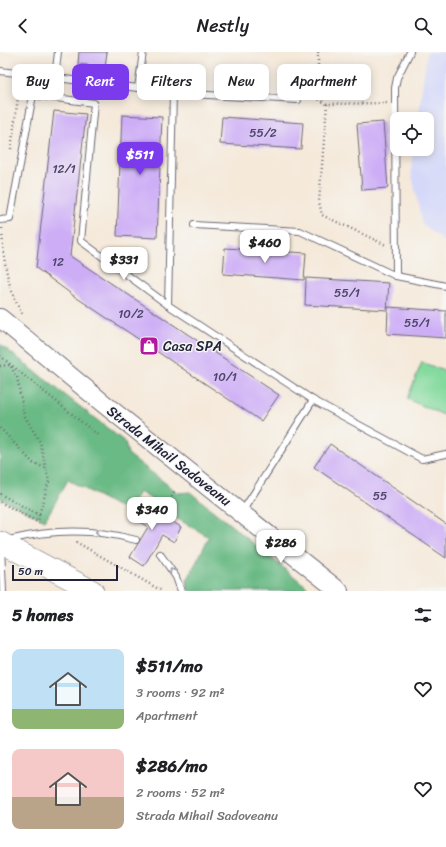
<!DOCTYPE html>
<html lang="en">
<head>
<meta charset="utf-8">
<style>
  :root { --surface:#fff; --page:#f6f6f6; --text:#202124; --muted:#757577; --accent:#7c3aed }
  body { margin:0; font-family:Sriracha,sans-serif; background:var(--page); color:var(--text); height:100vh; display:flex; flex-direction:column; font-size:15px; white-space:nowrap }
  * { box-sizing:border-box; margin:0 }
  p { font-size:13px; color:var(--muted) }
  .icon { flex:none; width:22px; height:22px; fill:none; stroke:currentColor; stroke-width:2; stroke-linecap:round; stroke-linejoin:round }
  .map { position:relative; height:539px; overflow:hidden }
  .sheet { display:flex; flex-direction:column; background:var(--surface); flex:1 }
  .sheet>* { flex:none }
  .top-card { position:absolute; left:12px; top:12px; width:422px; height:36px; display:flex; gap:8px }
  .fabs { position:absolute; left:390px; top:60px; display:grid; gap:8px }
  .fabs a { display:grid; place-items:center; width:44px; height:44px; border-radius:8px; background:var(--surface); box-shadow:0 2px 10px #0003; font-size:20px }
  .scale { position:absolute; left:12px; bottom:10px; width:106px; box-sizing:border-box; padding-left:4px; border:2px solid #22223b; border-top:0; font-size:11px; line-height:14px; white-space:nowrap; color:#22223b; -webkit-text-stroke:3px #f6f6f2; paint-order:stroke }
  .price { position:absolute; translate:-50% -34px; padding:0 9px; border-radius:8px; background:#fff; color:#222; font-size:13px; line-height:26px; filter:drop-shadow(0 1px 2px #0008) }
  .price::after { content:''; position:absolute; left:50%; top:24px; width:12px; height:9px; margin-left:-6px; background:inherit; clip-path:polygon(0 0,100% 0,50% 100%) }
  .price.current { background:var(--accent); color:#fff }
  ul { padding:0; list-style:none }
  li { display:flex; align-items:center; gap:12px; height:100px; padding:0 12px }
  li span { display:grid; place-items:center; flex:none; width:112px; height:80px; border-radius:8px; color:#555 }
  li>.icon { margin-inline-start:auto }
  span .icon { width:48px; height:48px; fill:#fffc; stroke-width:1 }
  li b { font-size:17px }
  h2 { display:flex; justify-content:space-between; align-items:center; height:48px; padding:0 12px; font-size:17px }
  .pill { padding:0 14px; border-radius:8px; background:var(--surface); box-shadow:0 2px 10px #0003; font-size:14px; line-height:36px }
  .pill.current { background:var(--accent); color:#fff }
  header { display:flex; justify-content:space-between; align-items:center; height:52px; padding:0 12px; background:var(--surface); font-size:18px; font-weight:600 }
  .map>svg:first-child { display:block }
  .built { fill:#d4d8f9 }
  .green { fill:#84da9e; stroke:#537e6c }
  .forest { fill:#6bba85; stroke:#466e60 }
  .building { fill:#cdaef6 }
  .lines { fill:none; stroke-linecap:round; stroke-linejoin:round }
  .lane-casing { stroke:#6c6873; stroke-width:8 }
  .secondary-casing { stroke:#6c6873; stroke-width:20 }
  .primary-casing { stroke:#6c6873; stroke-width:22 }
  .path { stroke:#6c6873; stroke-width:2.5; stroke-dasharray:1 3; stroke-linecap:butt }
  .lane { stroke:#fff; stroke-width:6 }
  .secondary { stroke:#fff; stroke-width:18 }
  .primary { stroke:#fff; stroke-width:21 }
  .oneway { stroke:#9c9ca7 }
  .labels { text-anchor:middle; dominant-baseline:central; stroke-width:3; stroke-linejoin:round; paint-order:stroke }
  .number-label { font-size:12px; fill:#4d456a }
  .poi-label { font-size:14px; fill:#22223b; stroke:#f6f6f2; text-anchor:start }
  .street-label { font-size:14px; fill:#22223b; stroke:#f6f6f2 }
</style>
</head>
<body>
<header><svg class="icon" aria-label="back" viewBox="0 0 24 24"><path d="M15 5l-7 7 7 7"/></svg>Nestly<svg class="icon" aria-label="search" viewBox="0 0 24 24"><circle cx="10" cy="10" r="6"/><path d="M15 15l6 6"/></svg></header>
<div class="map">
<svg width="446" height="539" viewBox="0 0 446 539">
  <rect width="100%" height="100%" fill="#f6f6f2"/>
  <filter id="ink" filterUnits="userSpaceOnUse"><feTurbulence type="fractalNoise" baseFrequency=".025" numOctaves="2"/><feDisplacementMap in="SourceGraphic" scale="8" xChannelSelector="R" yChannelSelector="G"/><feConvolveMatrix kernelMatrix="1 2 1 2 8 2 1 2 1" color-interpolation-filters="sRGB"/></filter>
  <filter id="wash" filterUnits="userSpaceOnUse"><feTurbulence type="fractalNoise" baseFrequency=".012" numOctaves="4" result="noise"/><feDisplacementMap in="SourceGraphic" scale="16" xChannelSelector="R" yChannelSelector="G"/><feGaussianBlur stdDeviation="0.9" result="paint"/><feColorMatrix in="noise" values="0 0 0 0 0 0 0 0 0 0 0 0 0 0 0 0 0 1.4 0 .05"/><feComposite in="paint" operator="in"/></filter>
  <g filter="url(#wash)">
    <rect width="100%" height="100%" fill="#f5e9da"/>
    <path class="built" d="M427 0H446V191L422 172 411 118 414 97H427V67H418Z"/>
    <path class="green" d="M422 310 446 320V364L407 347Z"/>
    <path class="forest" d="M0 292 125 390 128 402 178 441 190 440 312 539H188L187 529 209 485 171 463 173 459 139 440 128 460 68 428 45 468 0 446Z"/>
    <g id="blocks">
      <g class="building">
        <path d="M79 0H107L105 15 78 12Z"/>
        <path d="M54 59 86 62 70 204 279 343 261 369 74 244 36 216Z"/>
        <path d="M122 63 162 65 157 186 117 184Z"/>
        <path d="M222 65 303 71 301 97 220 92Z"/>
        <path d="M383 70 388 136 362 138 357 72Z"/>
        <path d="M225 196 306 201 304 228 223 222Z"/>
        <path d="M306 226 389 231 387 258 305 253Z"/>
        <path d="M388 255 446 259V286L387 282Z"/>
        <path d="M330 392 446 472V506L314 415Z"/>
        <path d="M139 448 169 465 168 467 181 475 174 490 162 483 144 514 130 505 148 475 130 464Z"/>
      </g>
    </g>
  </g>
  <g filter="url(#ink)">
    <use href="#blocks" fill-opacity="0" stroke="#6c6873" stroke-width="1"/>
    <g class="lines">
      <g class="lane-casing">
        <g id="lane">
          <path d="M0 19 138 36 143 0"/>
          <path d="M55 26 58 0"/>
          <path d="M138 36 173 41 298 48"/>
          <path d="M0 168 10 167 33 43 94 51 81 189 168 253 313 348"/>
          <path d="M194 173 300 179 396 224 446 234"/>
          <path d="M396 224 395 36 397 26 410 0"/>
          <path d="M168 253 173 41"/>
          <path d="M242 460 313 348 422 407 446 402"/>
          <path d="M9 488C52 477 93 476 136 488"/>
          <path d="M1 495 3 539"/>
          <path d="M160 502 176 525 181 539"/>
        </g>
      </g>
      <g class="secondary-casing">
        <path id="secondary" d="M0 266 104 352 339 539"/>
      </g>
      <g class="primary-casing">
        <path id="primary" d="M0 490 93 539"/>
      </g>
      <g class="path">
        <path d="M318 0V47L327 52 387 51"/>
        <path d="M327 52 319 150 322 163 386 193"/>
        <path d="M11 97 20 31"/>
        <path d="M2 176C3 206 7 237 23 263"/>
        <path d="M0 304 99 384"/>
        <path d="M0 314 10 313 17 325 24 363 40 390 46 416"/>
        <path d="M0 376 33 411 46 416 49 429 39 463"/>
        <path d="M0 442 39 463 38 470"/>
        <path d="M0 450 41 472"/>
        <path d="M164 459 175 439"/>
        <path d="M76 490 162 539"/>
      </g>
      <use href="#lane" class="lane"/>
      <use href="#secondary" class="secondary"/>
      <use href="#primary" class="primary"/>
    </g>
    <defs><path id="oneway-chevron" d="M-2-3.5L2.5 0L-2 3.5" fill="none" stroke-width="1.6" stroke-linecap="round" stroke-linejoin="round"/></defs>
    <g class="oneway">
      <use href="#oneway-chevron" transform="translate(98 480) rotate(-173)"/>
      <use href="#oneway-chevron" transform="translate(172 519) rotate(-125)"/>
    </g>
  </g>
  <defs>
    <g id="shop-square" transform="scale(1)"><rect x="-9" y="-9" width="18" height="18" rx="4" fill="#b5179e" stroke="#f6f6f2"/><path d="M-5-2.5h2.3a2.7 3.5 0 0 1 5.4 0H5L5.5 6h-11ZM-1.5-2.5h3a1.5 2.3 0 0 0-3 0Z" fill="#fff"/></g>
  </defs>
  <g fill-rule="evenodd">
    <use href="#shop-square" x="149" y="294"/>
  </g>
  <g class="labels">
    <g class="number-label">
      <text x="263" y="81">55/2</text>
      <text x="64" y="117">12/1</text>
      <text x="58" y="210">12</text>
      <text x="347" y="241">55/1</text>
      <text x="131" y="262">10/2</text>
      <text x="417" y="271">55/1</text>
      <text x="225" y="325">10/1</text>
      <text x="380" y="444">55</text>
    </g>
    <g class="poi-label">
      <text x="163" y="294">Casa SPA</text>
    </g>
    <g class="street-label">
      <text transform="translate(169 404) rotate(38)">Strada Mihail Sadoveanu</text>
    </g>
  </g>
</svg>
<div class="fabs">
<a><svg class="icon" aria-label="locate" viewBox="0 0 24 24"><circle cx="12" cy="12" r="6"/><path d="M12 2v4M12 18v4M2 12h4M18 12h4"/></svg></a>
</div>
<div class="scale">50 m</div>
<b class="price current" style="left:140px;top:124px">$511</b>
<b class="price" style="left:265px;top:212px">$460</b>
<b class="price" style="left:124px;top:229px">$331</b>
<b class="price" style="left:152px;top:479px">$340</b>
<b class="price" style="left:281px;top:512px">$286</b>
<div class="top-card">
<a class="pill">Buy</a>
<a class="pill current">Rent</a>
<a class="pill">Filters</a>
<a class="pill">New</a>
<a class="pill">Apartment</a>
</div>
</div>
<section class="sheet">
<h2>5 homes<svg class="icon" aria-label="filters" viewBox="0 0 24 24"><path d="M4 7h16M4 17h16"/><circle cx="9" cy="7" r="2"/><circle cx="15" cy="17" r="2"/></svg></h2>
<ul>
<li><span style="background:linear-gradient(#bfe0f5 75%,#8fb573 0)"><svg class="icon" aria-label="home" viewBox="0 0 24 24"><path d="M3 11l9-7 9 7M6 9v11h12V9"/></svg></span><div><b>$511/mo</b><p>3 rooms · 92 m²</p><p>Apartment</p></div><svg class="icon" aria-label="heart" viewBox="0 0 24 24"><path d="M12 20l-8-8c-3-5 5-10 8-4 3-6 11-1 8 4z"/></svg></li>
<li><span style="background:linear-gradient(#f6c9c9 60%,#b9a48a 0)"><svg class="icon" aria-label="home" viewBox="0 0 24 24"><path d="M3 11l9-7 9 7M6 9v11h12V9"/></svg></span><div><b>$286/mo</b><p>2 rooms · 52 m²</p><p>Strada Mihail Sadoveanu</p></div><svg class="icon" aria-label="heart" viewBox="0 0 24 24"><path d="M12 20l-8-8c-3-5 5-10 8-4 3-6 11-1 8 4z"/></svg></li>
</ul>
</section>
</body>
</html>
